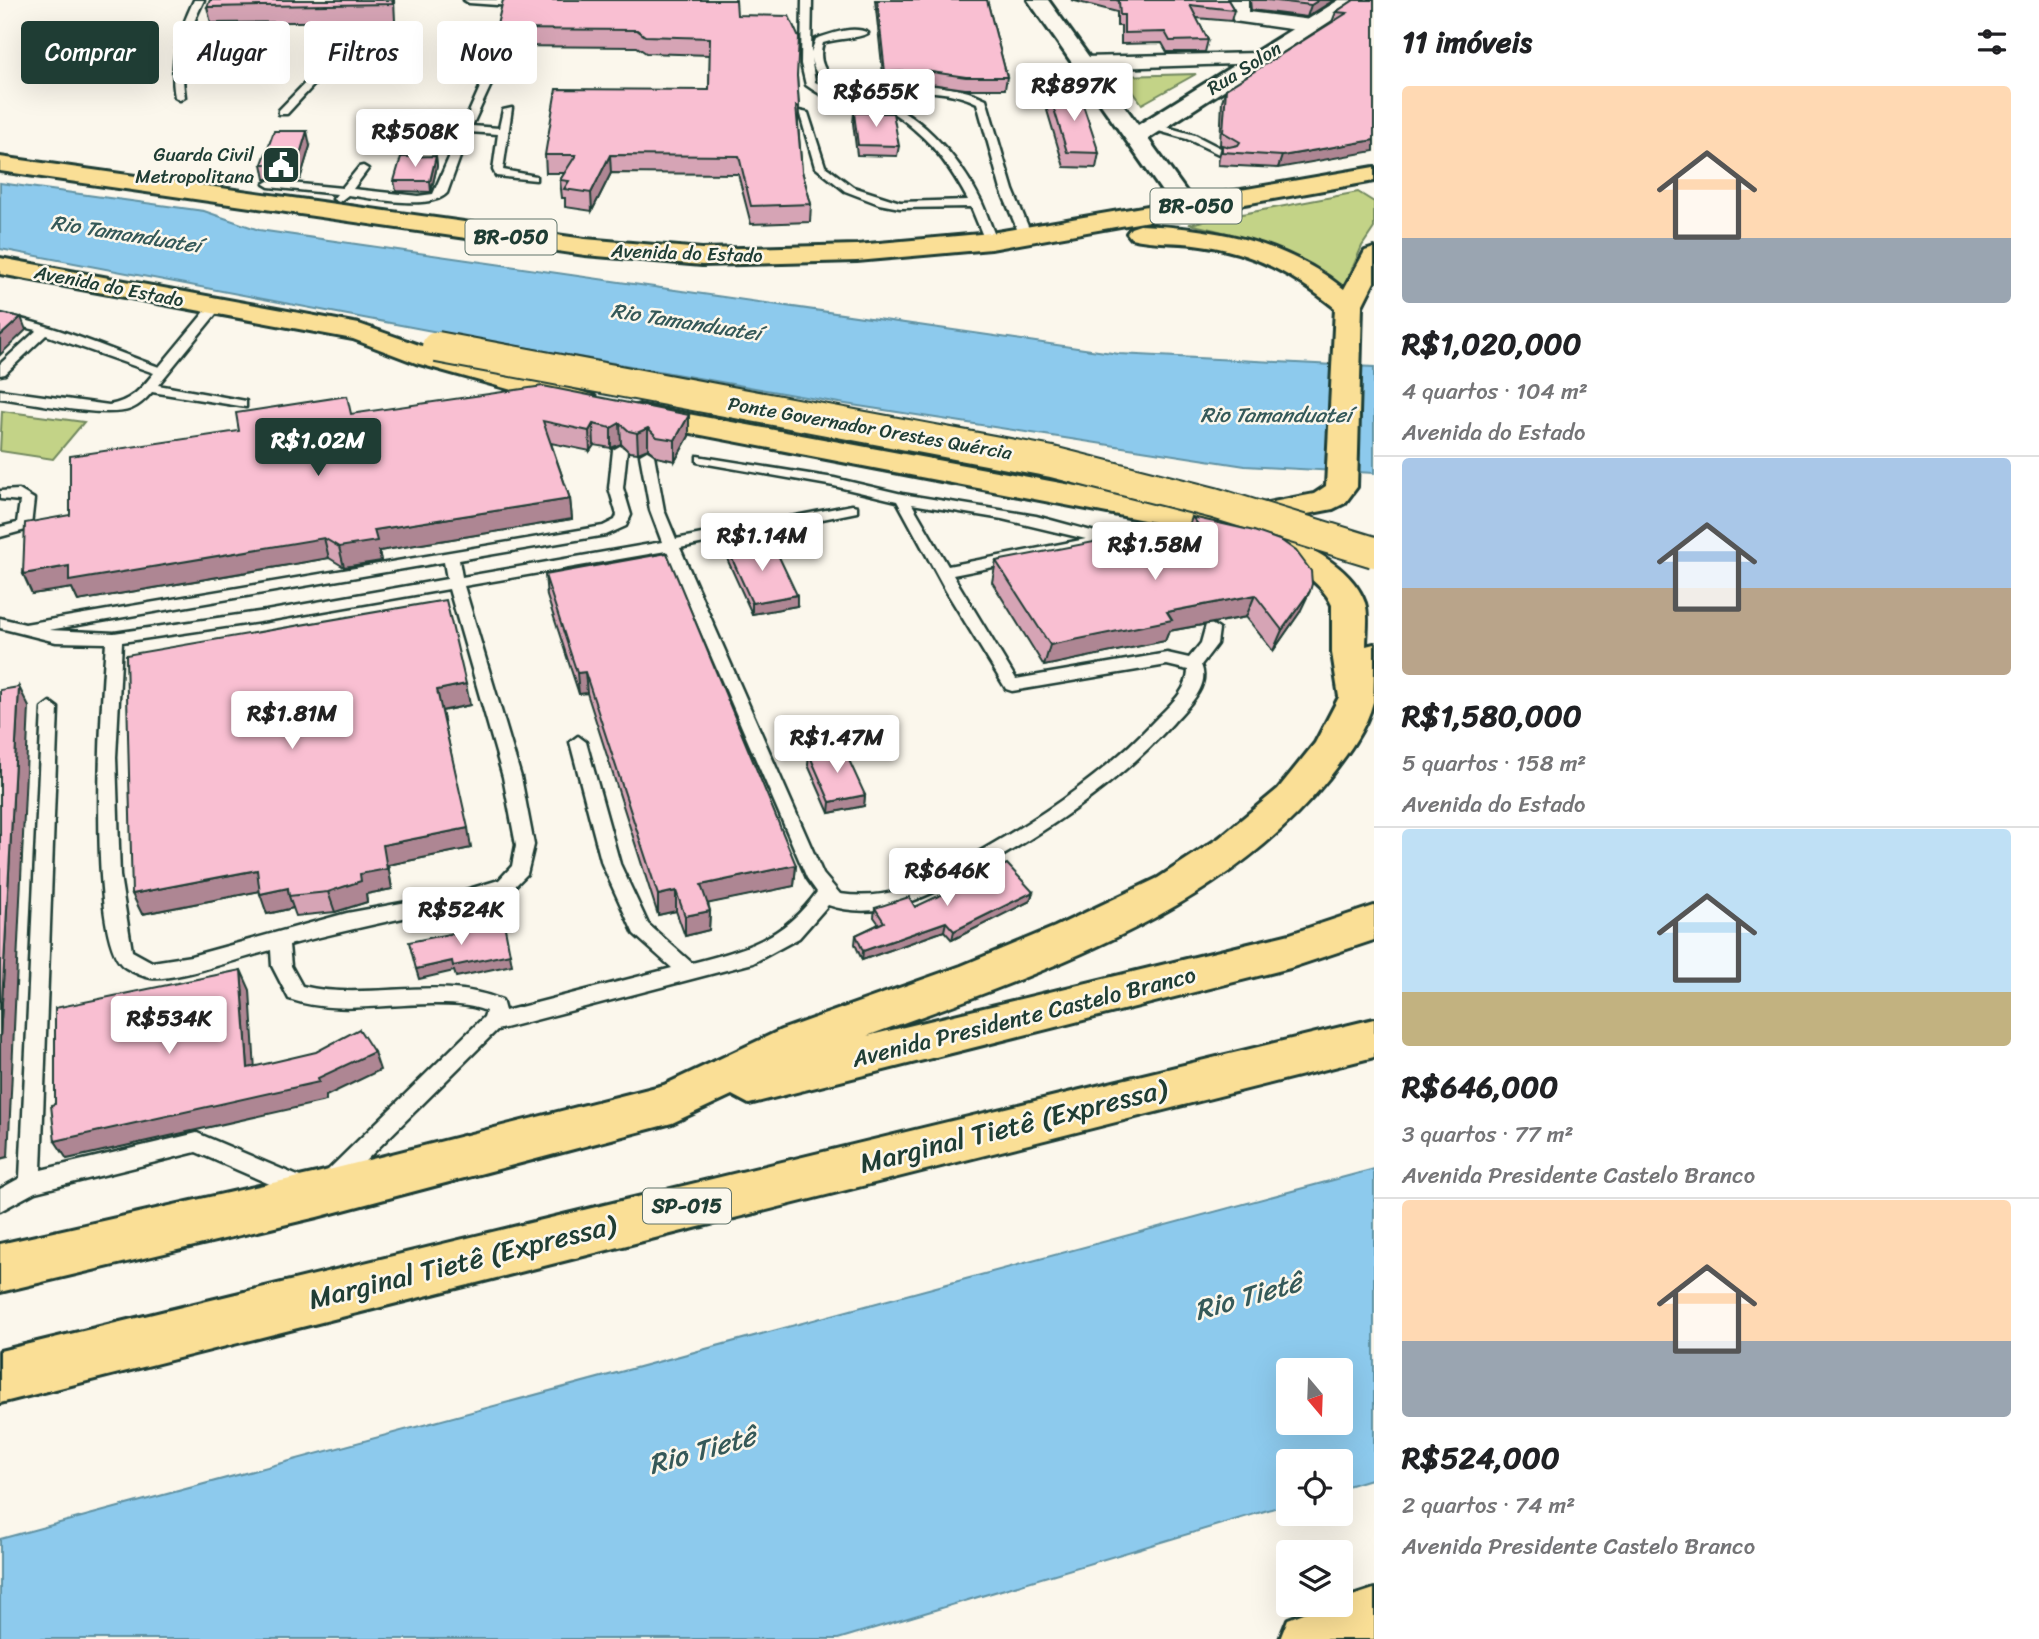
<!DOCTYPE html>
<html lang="pt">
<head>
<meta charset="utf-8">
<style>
  :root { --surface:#fff; --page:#f6f6f6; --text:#202124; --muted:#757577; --line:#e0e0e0; --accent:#1f3d34 }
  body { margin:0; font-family:Sriracha,sans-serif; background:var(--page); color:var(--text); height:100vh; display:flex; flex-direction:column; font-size:26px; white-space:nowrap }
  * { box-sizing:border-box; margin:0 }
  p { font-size:23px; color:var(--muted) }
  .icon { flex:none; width:38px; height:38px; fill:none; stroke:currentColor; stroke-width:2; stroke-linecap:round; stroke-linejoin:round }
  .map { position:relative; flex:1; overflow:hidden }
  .details { display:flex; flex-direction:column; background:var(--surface); width:665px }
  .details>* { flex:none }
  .hud { position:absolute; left:21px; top:21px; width:665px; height:63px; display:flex; gap:14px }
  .needle { width:46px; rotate:161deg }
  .fabs { position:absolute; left:1276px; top:1358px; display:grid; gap:14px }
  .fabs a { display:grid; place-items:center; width:77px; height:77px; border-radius:7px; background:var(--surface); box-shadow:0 7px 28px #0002; font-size:35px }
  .price { position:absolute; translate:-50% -60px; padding:0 16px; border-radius:7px; background:#fff; color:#222; font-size:23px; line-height:46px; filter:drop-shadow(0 2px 4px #0008) }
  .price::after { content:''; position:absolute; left:50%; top:42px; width:21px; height:16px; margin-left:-10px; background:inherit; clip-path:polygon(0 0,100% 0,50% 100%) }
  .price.on { background:var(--accent); color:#fff }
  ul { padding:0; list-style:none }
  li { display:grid; align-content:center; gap:14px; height:371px; padding:0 28px }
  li+li { border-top:2px solid var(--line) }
  li span { display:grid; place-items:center; height:217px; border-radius:7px; color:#555 }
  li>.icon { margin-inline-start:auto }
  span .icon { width:126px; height:126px; fill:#fffc; stroke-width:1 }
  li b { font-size:30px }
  h2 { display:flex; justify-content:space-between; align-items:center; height:84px; padding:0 28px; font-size:30px }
  .pill { padding:0 24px; border-radius:7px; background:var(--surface); box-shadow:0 7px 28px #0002; font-size:24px; line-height:63px }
  .pill.on { background:var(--accent); color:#fff }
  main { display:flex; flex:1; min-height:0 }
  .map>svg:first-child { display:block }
  .green { fill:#c3d387; stroke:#71885e; stroke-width:2 }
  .water { fill:#8dcaed; stroke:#6192a3; stroke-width:2; fill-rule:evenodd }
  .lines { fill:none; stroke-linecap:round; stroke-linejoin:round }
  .lane-casing { stroke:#1f3d34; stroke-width:5 }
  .street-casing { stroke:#1f3d34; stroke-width:5 }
  .secondary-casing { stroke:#1f3d34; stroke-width:6 }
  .highway-casing { stroke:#1f3d34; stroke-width:6 }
  .lane { fill:#fbf7ec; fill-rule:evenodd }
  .street { fill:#fbf7ec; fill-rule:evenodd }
  .secondary { fill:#fbf7ec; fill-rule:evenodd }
  .highway { fill:#fadf96; fill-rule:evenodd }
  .highway-bridge-casing { stroke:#1f3d34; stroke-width:34; stroke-linecap:butt }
  .highway-bridge { stroke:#fadf96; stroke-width:30 }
  .wall { fill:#d6a4b5; stroke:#1f3d34; stroke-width:2 }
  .shaded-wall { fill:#ae8693; stroke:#1f3d34; stroke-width:2 }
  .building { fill:#f9bfd2; stroke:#1f3d34; stroke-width:2 }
  .labels { text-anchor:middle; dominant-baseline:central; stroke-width:5; stroke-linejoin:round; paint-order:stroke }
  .far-street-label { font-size:19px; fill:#1f3d34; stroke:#fbf7ec }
  .far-poi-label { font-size:19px; fill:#1f3d34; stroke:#fbf7ec; text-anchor:end }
  .shield { fill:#fbf7ec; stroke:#61756b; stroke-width:2 }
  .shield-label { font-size:21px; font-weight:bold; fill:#1f3d34 }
  .far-water-label { font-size:21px; font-style:italic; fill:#355959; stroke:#fbf7ec }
  .street-label { font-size:23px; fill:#1f3d34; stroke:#fbf7ec }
  .near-street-label { font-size:28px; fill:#1f3d34; stroke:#fbf7ec }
  .near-water-label { font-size:28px; font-style:italic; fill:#355959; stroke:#fbf7ec }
</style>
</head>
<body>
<main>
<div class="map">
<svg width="1374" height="1639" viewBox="0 0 1374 1639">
  <rect width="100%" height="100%" fill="#fbf7ec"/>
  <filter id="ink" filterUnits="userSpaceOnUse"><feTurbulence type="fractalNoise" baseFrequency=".0143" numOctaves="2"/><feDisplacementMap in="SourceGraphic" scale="14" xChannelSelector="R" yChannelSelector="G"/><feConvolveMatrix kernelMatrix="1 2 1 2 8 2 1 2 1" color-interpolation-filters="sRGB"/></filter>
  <g filter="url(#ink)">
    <g class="green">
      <path d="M1196 74 1142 104 1122 76Z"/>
      <path d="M1358 192 1374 202V228L1362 246 1343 290C1296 249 1248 237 1189 224Z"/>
      <path d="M2 411 84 422 53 459 0 451Z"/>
    </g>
    <g class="water">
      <path d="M0 183 204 211 259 230 1119 354 1374 367V473L1245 466 839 403 427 330 0 249Z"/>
      <path d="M1374 1169V1478L1341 1488 1340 1461H1288V1504L838 1639H0V1539ZM1288 1370H1340V1423H1288Z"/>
    </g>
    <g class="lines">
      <g class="lane-casing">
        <g id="lane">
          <path d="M194 0H204C188 32 179 61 185 97L180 100 175 97C169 61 179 32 194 0Z"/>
          <path d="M464 0H507L530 4 525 7 469 3Z"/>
          <path d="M802 0H812L811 52 816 39C831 34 853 25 868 33 857 39 837 38 823 43 815 68 833 82 855 90L860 87C901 86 947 80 986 99L1013 190 1032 236 1030 238 1020 236 1001 190 977 103C944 86 902 92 865 93 916 108 959 156 981 201 986 212 992 228 997 241L995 243 985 241 971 207 900 208 879 204 845 191 815 167 799 111 808 113 825 166 853 187 900 202 968 200C954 174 938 149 915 130 903 119 889 109 874 103 849 92 817 90 811 58L815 82 853 100C841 107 817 93 806 85L801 64Z"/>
          <path d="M316 72 324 74 287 114H279V110Z"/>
          <path d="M490 73 495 76 472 126 499 128 503 110 512 108 503 170 536 176V180L496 176 493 170 498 134 469 132 447 193C430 211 371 198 348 195L339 202 333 199 337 194 269 187 264 184 269 181 342 188 359 167 363 166 368 169 353 189 418 196 433 194 485 76Z"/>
          <path d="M1152 123 1195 135 1234 155 1225 157 1187 139 1148 128V124Z"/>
          <path d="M216 302 222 306 220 309 158 385 246 401V407L152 392C146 399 140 405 131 409 105 419 31 402 0 398V390L109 405C131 401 140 390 154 373L46 335 5 374 0 375V364L37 330 0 322V314C54 325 106 348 159 367L212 303Z"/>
          <path d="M620 446 627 450 623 488 631 515 626 526 606 535 459 560 462 577 662 542 650 510 640 455 647 451 654 455 664 510 676 539 852 505 857 506V512L852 513 680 548 823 874 840 894C861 897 882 896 903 889 931 879 957 864 984 849 1047 813 1107 772 1157 718 1170 705 1188 690 1188 670L1167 665 1012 691 1006 689 946 591 897 501 834 486 702 463 697 462V456L834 478 902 494 1036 516 1106 535 1168 561 1170 564 1168 567 1163 569 1104 545 953 575 1016 679 1167 653 1189 658 1201 643 1206 625 1211 624 1219 629 1217 644 1201 665C1211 687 1186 708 1173 723 1122 779 1062 821 997 859 966 876 935 894 901 905 877 912 851 913 828 905L799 938 753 963 497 1030 339 1187 332 1190 325 1187 321 1180 325 1173 484 1017 486 1011C469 1004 449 1004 432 1004 384 1004 335 1015 289 999L272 966 271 950C244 957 176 981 151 978 144 977 133 972 126 968 85 947 102 692 106 643L56 642 0 628V618L25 624 603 526 615 520 617 515 609 488 613 450ZM912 504 1002 519 1086 539 948 566ZM666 551 807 878 817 892C783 939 746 949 692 963L648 924 620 864 586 742 578 736 570 742 602 864 634 934 672 968 505 1011 502 1000C438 974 368 1002 302 986L291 966 289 945C361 925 434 914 505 892L511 890 527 874 534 845 521 777 464 586ZM444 562 447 579 266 611 114 633 49 630ZM449 589 503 777 516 845 512 866 499 880 456 893 347 913 191 956 152 962 132 951 120 876 116 757 122 642 266 621Z"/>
          <path d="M19 490 34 499 31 526 29 529 0 537V527L17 523 20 501 0 499V491Z"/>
          <path d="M50 702 58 708 41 1170 197 1133 312 1182 315 1189 312 1196 304 1199 196 1152 35 1192 0 1211V1189L20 1178 42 708Z"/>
        </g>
      </g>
      <g class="street-casing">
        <g id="street">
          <path d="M1228 0H1248V12L1311 20 1321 26 1311 32 1234 21 1227 10Z"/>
          <path d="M1258 53 1265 55 1268 59 1265 63 1082 69 1075 67 1072 63 1075 59 1082 57Z"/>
        </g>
      </g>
      <g class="secondary-casing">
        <path id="secondary" d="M1028 0H1048L1138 125 1339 0H1363L1148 139 1198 208 1195 213 1186 215 1177 213Z"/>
      </g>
      <g class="highway-casing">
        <g id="highway">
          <path d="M0 157 585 239 702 249 857 245 991 233 1374 167V181L991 249 857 261 702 265 585 255 0 171Z"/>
          <path d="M1140 225C1214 228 1285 241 1344 289L1365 251 1374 248V282L1362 306 1357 487 1345 503 1333 509 1250 525C1289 537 1350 560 1365 603 1369 615 1366 633 1366 646L1374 644C1374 662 1374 685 1373 702 1366 730 1345 757 1328 779 1220 916 1026 978 867 1036L1290 934 1374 906V940L1290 968 749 1104 732 1095 672 1123 317 1217 0 1292V1244L317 1173 664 1085 781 1030 961 966 1055 927 1158 878 1219 838 1278 789 1315 743 1339 697 1332 653V605C1313 562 1237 543 1196 530L639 423 629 420 624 414 629 408 639 405 1120 494 1222 517 1226 511 1314 494 1326 486 1335 308C1295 275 1253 252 1201 245 1178 241 1153 244 1131 238L1127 233 1131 228Z"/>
          <path d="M0 258 359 324 436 351 593 395 598 401 593 407 583 410 416 363 353 339 0 274Z"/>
          <path d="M1374 1019V1057L0 1403V1351Z"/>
          <path d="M1374 1589V1639H1280L1288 1619 1325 1605H1340V1600Z"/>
        </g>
      </g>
      <use href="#lane" class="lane"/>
      <use href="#street" class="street"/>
      <use href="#secondary" class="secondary"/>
      <use href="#highway" class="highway"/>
      <g class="highway-bridge-casing">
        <path id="highway-bridge" d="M437 347 1052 462 1214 503 1374 552"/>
      </g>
      <use href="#highway-bridge" class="highway-bridge"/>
    </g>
    <g class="wall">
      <path d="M394 0 395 21 211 23 207 7Z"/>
      <path d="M875 0H987L1007 77 1005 89H965L924 83H884Z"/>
      <path d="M1071 0H1228L1234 10 1231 21 1196 18 1208 40 1205 52H1167L1162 43 1121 44V26H1117V12Z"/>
      <path d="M1250 0H1334L1307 17 1251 10Z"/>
      <path d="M1354 0 1278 168 1218 165 1219 157 1222 146 1220 145 1222 101 1226 89 1332 22 1336 12Z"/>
      <path d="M737 15 797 76 799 107 798 124 802 171 811 204 810 222 751 224 738 174 611 173 592 211 565 207V198H562L560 180 565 173H546L545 155 709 90 710 55 646 53 637 47 498 46 496 29Z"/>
      <path d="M1049 92 1099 153 1096 168 1064 167 1046 107Z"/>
      <path d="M854 113 899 146 897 156 857 155 853 123Z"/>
      <path d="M310 146 300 179H265L262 164Z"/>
      <path d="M436 156 437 166 431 192 396 191 394 181Z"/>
      <path d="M351 414 689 415V436L675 461 657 457 648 449 638 453 629 452 621 444 611 448 594 445 590 451 551 443 570 499 572 519 379 551 381 561 344 567 329 558 78 601 72 588 32 594 70 515Z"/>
      <path d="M1192 517 1300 612 1273 651 1246 617 1169 631 1165 641 1044 666 992 582 996 561H1130L1194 549 1185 538Z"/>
      <path d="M728 550 797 606 752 614 728 561Z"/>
      <path d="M545 575 796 865 794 886 708 903 710 911 709 930 685 936 676 911 658 915 587 693 579 694 547 596Z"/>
      <path d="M126 655 470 705 442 711 471 848 388 865 392 889 366 894 367 902 335 912 296 916 293 908 267 914 260 891 142 914Z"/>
      <path d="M809 754 865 795 864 806 829 813 808 765Z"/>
      <path d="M1033 892 1030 901 952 940 944 931 862 960 855 944 856 935 879 924 874 917 875 908 915 907Z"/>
    </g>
    <g class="shaded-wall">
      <path d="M1319 0H1334L1307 17 1311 5Z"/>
      <path d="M307 131 310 146 300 179 297 164Z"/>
      <path d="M1374 140V151L1278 168 1282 156Z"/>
      <path d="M610 155 611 173 592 211 591 193Z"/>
      <path d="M436 156 437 166 431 192 430 181Z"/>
      <path d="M21 317 26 330 0 355V336Z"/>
      <path d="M689 415V436L675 461V440Z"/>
      <path d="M620 423 621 444 611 448V428Z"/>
      <path d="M593 424 594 445 590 451 589 431Z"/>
      <path d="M648 428V449L638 453 637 433Z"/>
      <path d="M570 499 572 519 379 551 381 561 344 567 339 547 374 530Z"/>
      <path d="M324 538 329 558 78 601 72 588 32 594 23 574 69 566Z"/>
      <path d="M1310 591 1300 612 1273 651 1282 630Z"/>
      <path d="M797 595V606L752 614V603Z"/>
      <path d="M1255 595 1246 617 1169 631 1165 641 1044 666 1050 645 1167 612Z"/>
      <path d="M585 672 587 693 579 694 577 673Z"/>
      <path d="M466 684 470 705 441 711 437 690Z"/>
      <path d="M19 687 29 707 8 1157 0 1159V1039Z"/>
      <path d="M865 795 864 806 829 813 830 802Z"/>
      <path d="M468 828 471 848 388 865 392 889 366 894 367 902 335 912 328 892 360 874 383 845Z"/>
      <path d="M796 865 794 886 701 905V885Z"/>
      <path d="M257 870 265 890 142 914 132 894Z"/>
      <path d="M288 888 289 896 293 908 267 914 260 894Z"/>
      <path d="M676 891V911L658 915V895Z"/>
      <path d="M1033 892 1030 901 952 940 954 931Z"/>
      <path d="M710 911 709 930 685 936V916Z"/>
      <path d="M946 922 944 931 862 960 863 951Z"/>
      <path d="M510 954 512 965 456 977 454 971 419 979 416 969 452 961Z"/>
      <path d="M241 970 250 990 256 1087 248 1068Z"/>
      <path d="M374 1052 380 1070 326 1096V1101L67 1159 55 1141Z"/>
    </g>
    <g class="building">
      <path d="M210 0H392L393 4 207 7Z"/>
      <path d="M503 0H736L737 15 789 16 799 38 797 76 799 107 796 106 802 171 811 204 751 206 739 156 610 155 591 193 564 189 569 181 560 180 576 155H545L556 89 709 90 710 38 645 36 637 30 496 29Z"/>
      <path d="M877 0H987L1007 77H966L925 71 885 72Z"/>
      <path d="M1116 0H1228L1234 10 1190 5 1208 40 1170 41 1165 32 1124 33V15H1120L1119 1Z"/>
      <path d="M1268 0H1319L1311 5Z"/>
      <path d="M1354 0H1374V140L1282 156 1222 152V145L1229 147 1238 145 1240 142 1223 132 1226 89 1347 13 1336 12Z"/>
      <path d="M1049 92 1079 93 1099 153 1067 152Z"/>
      <path d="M854 113H893L899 146 858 145Z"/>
      <path d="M274 131H307L297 164H262Z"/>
      <path d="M436 156 430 181H394L401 157Z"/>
      <path d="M0 313 21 317 0 336Z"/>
      <path d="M543 386 689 415 675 440 657 437 648 428 637 433 629 431 620 423 611 428 593 424 589 431 543 421 570 499 374 530 377 541 339 547 324 538 69 581V566L23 574 25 523 70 515V456L239 431 236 413 347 396 351 414Z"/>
      <path d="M1192 517 1254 531 1282 541 1296 551 1311 571 1312 584 1310 591 1282 630 1255 595 1167 612 1172 620 1050 645 996 561 1114 538 1130 561 1215 545Z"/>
      <path d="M772 542 797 595 752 603 728 550Z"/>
      <path d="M667 553 796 865 701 885 710 911 685 916 676 891 658 895 585 672 577 673 545 575Z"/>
      <path d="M446 600 466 684 437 690 468 828 383 845 387 869 360 874 361 881 328 892 289 896 288 888 260 894 257 870 132 894 126 655Z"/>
      <path d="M19 687 0 1039V690Z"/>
      <path d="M843 747 865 795 830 802 809 754Z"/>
      <path d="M1007 864 1033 892 954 931 946 922 863 951 856 935 884 922 875 908 909 897 915 907Z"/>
      <path d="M504 923 510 954 453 966 452 961 416 969 409 942Z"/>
      <path d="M241 970 248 1068 316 1052 359 1029 374 1052 318 1078 319 1082 55 1141 51 1105 55 1104V1008Z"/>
    </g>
  </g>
  <defs>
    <g id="civic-square" transform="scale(2.0125)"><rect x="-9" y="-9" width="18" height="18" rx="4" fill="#1f3d34" stroke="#fbf7ec"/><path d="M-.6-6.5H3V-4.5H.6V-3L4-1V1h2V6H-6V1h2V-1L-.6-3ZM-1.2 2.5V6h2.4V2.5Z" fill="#fff"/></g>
  </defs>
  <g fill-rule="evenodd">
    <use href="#civic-square" x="281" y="165"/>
  </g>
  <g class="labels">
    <g class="far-street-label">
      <text transform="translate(1244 68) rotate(-32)">Rua Solon</text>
      <text transform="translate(687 253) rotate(2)">Avenida do Estado</text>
      <text transform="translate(109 286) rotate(11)">Avenida do Estado</text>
      <text transform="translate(870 428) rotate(10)">Ponte Governador Orestes Quércia</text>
    </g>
    <g class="far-poi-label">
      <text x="254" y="154">Guarda Civil<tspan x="254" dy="22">Metropolitana</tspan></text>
    </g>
    <g class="shield">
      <rect x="1150.5" y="188.5" width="91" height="35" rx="5"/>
      <rect x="465.5" y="219.5" width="91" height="35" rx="5"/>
      <rect x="643" y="1188.5" width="88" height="35" rx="5"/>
    </g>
    <g class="shield-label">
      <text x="1196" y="206">BR-050</text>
      <text x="511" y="237">BR-050</text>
      <text x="687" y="1206">SP-015</text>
    </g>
    <g class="far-water-label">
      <text transform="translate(126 234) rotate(9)">Rio Tamanduateí</text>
      <text transform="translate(686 322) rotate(9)">Rio Tamanduateí</text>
      <text x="1276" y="415">Rio Tamanduateí</text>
    </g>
    <g class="street-label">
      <text transform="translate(1024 1017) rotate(-14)">Avenida Presidente Castelo Branco</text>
    </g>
    <g class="near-street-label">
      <text transform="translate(1013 1126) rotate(-14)">Marginal Tietê (Expressa)</text>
      <text transform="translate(462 1262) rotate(-14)">Marginal Tietê (Expressa)</text>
    </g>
    <g class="near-water-label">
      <text transform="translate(1248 1296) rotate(-16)">Rio Tietê</text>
      <text transform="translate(702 1450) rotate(-16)">Rio Tietê</text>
    </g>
  </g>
</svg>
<div class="fabs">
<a><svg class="needle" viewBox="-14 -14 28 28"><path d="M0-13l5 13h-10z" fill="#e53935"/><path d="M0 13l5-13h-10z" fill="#757577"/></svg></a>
<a><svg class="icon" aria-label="locate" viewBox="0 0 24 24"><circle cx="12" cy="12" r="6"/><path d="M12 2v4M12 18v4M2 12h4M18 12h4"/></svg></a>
<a><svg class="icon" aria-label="layers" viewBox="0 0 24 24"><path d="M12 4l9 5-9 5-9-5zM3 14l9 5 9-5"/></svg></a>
</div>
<b class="price" style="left:1074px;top:123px">R$897K</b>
<b class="price" style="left:876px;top:129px">R$655K</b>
<b class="price" style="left:415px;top:169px">R$508K</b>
<b class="price on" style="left:318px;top:478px">R$1.02M</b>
<b class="price" style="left:762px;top:573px">R$1.14M</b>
<b class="price" style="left:1155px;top:582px">R$1.58M</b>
<b class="price" style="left:292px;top:751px">R$1.81M</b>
<b class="price" style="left:837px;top:775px">R$1.47M</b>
<b class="price" style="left:947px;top:908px">R$646K</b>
<b class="price" style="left:461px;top:947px">R$524K</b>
<b class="price" style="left:169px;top:1056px">R$534K</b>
<div class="hud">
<a class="pill on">Comprar</a>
<a class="pill">Alugar</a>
<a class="pill">Filtros</a>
<a class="pill">Novo</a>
</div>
</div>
<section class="details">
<h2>11 imóveis<svg class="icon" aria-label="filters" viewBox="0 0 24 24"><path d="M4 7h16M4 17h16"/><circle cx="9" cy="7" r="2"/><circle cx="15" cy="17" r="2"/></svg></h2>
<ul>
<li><span style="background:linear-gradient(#ffd9b3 70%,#9aa5b1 0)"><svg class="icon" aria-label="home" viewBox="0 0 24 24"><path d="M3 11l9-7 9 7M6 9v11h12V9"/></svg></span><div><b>R$1,020,000</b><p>4 quartos · 104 m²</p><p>Avenida do Estado</p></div></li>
<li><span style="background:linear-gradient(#a9c7e8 60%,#b9a48a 0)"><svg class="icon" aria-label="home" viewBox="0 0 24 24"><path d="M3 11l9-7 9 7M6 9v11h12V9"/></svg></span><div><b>R$1,580,000</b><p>5 quartos · 158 m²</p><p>Avenida do Estado</p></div></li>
<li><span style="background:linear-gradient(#bfe0f5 75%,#c2b280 0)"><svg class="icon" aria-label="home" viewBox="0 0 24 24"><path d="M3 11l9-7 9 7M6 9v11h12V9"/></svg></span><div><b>R$646,000</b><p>3 quartos · 77 m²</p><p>Avenida Presidente Castelo Branco</p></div></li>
<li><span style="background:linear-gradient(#ffd9b3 65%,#9aa5b1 0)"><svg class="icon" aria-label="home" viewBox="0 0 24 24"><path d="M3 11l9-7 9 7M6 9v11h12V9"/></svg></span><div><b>R$524,000</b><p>2 quartos · 74 m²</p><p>Avenida Presidente Castelo Branco</p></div></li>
</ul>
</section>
</main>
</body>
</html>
